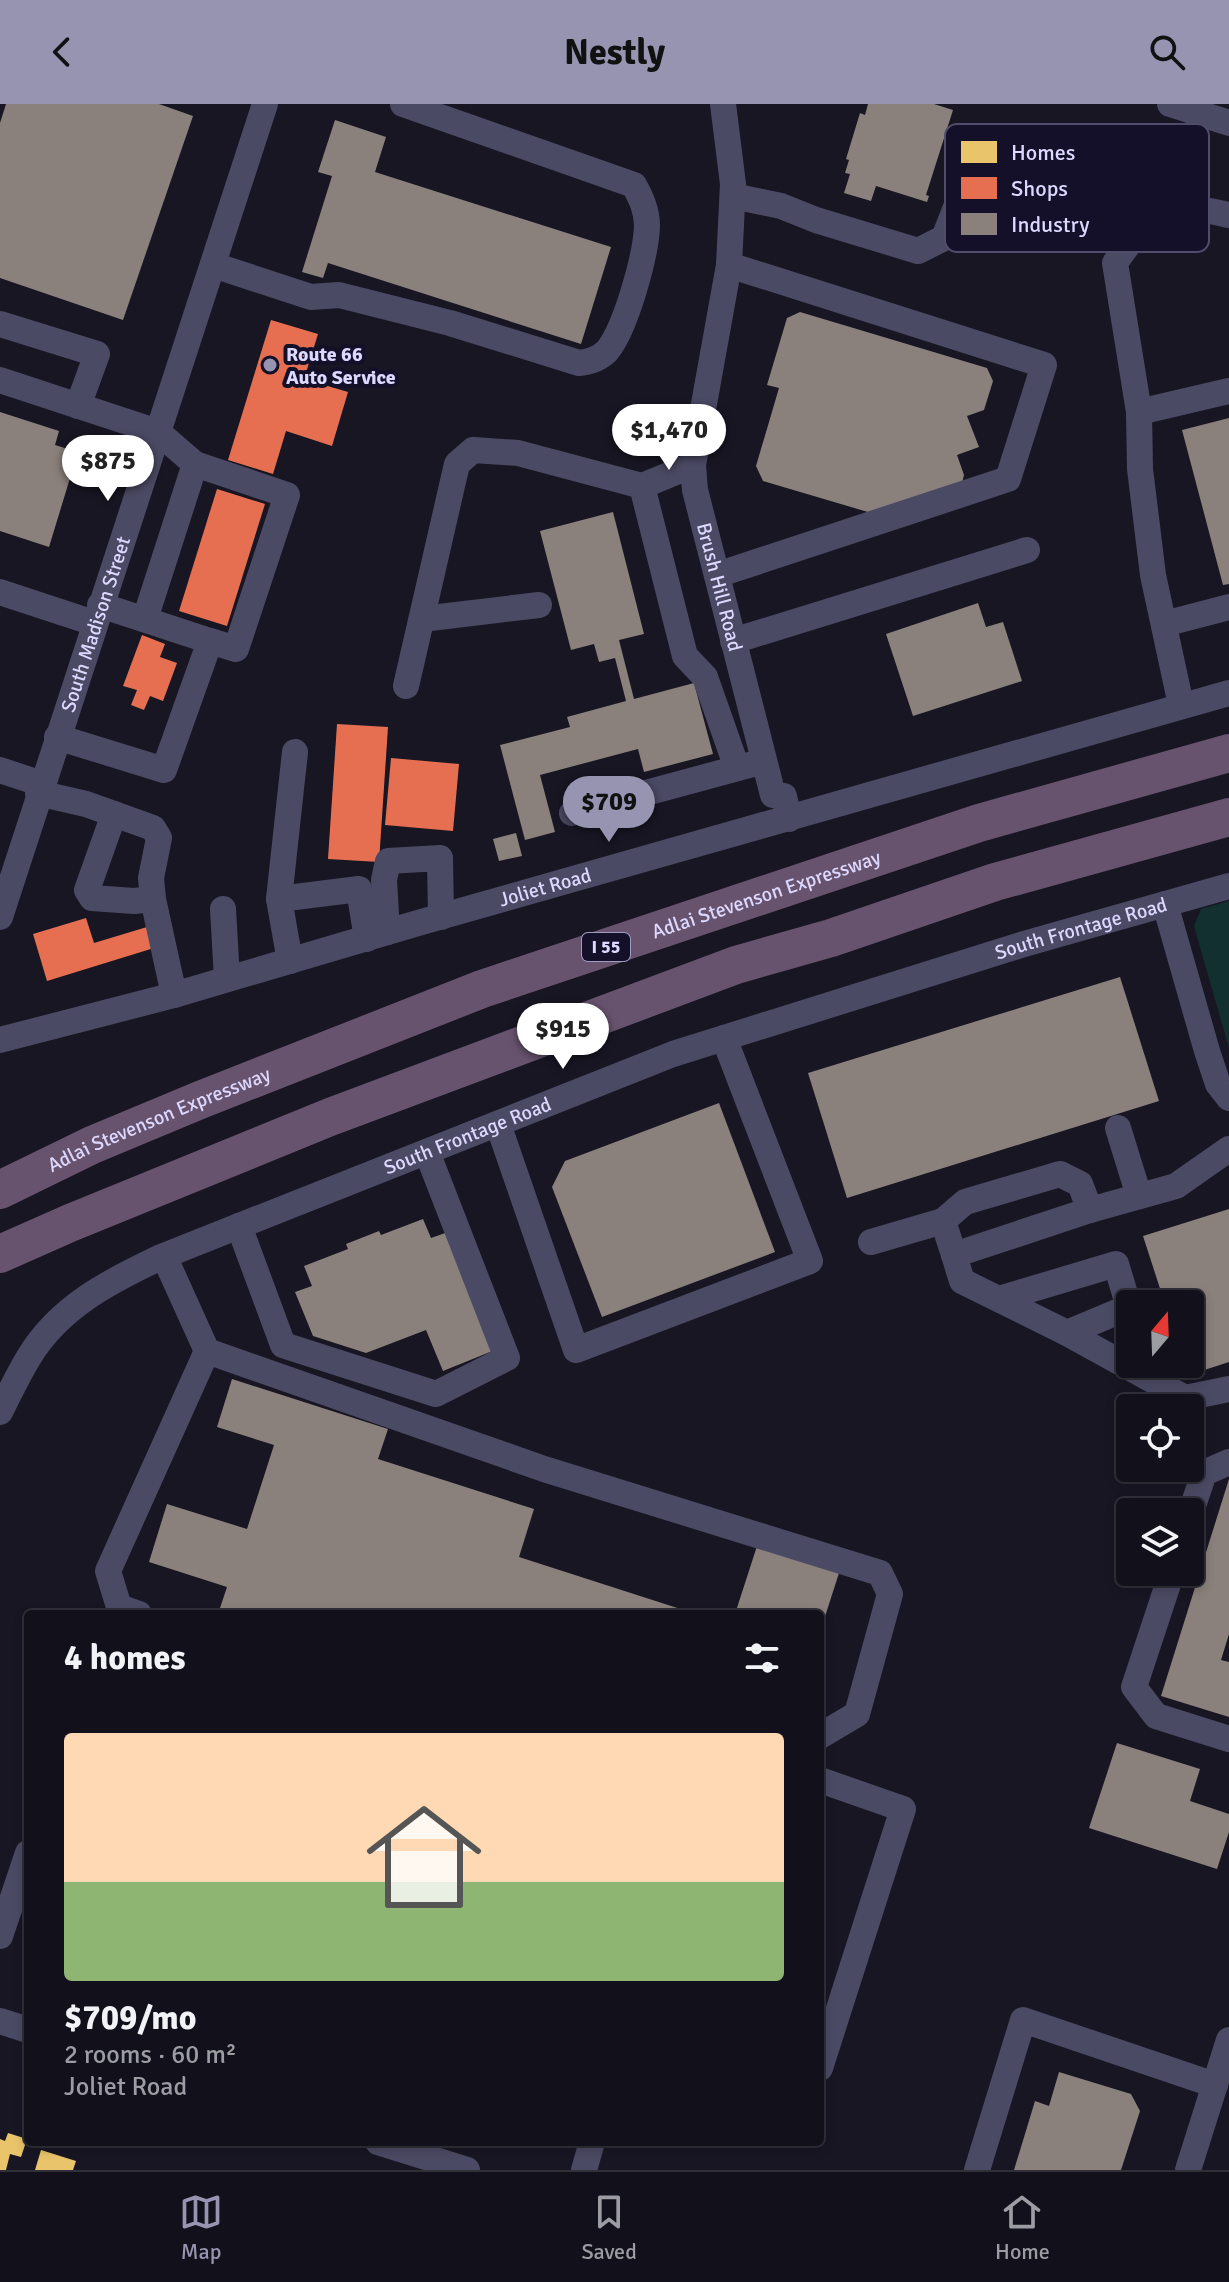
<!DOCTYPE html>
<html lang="en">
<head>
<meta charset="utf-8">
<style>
  :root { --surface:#12101a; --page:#1b1923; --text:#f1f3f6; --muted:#9c9da2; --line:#313039; --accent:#9794b2 }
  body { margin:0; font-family:Signika,sans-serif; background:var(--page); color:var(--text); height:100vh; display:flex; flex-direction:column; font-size:30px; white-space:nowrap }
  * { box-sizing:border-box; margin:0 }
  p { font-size:26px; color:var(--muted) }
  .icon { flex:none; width:44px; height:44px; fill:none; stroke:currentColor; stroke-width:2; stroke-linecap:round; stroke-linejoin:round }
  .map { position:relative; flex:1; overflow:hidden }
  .side { position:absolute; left:24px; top:1506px; width:800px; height:536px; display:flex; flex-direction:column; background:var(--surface); border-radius:8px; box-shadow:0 4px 12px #0003,0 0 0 2px var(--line) }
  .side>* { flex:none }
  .needle { width:52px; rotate:19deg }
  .controls { position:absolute; left:1116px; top:1186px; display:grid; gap:16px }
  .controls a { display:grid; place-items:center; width:88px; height:88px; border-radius:8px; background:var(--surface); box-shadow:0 4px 12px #0003,0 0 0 2px var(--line); font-size:40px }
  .price { position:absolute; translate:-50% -68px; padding:0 18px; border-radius:28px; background:#fff; color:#222; font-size:26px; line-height:52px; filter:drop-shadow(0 2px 4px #0008) }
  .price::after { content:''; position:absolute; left:50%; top:48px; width:24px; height:18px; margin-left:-12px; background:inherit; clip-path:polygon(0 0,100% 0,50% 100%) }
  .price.selected { background:var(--accent); color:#111 }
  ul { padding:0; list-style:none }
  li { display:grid; align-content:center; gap:16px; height:424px; padding:0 40px }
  li span { display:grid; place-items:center; height:248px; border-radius:8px; color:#555 }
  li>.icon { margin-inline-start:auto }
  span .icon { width:144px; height:144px; fill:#fffc; stroke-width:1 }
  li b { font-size:34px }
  h2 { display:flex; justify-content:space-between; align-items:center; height:96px; padding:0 40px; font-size:34px }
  header { display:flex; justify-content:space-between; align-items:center; height:104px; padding:0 40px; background:var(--accent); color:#111; font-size:36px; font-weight:700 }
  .tabs { display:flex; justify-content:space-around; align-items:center; height:112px; border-top:2px solid var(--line); background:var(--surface); font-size:22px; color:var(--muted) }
  .tabs a { display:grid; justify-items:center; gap:4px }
  .tabs .selected { color:var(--accent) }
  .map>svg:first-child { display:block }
  .green { fill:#133030 }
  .homes { fill:#e9c46a }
  .shops { fill:#e76f51 }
  .industry { fill:#8a817c }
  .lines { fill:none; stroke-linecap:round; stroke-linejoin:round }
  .minor { stroke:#4b4a64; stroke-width:26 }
  .highway { stroke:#68536e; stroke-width:38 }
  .poi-dot { fill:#9794b2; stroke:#141029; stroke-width:3 }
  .labels { text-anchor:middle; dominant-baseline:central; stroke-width:8; stroke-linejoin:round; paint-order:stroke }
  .shield { fill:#141029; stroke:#a09cbf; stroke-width:2 }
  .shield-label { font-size:18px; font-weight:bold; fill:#dcd8ff }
  .poi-label { font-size:20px; font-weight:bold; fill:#dcd8ff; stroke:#141029; text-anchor:start }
  .street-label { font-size:20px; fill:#dcd8ff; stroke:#141029 }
  .key { fill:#141029; stroke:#504c69; stroke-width:2 }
  .key-label { font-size:22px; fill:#dcd8ff }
</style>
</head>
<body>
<header><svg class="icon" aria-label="back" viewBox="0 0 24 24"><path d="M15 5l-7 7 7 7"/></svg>Nestly<svg class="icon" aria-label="search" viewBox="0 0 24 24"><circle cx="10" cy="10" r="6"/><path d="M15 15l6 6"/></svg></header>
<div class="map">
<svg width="1229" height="2066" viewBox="0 0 1229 2066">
  <rect width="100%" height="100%" fill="#181623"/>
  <path class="green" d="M1229 797V944L1194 822 1201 805Z"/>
  <g class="homes">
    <path d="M8 2029 27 2035 21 2053 10 2050 6 2066H0V2035L5 2037Z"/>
    <path d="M41 2046 76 2057 73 2066H35Z"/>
  </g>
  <g class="shops">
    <path d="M271 216 318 230 304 275 348 288 332 342 286 327 273 370 228 356Z"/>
    <path d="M217 385 265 400 227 522 179 507Z"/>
    <path d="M142 531 165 540 160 553 177 559 163 597 150 592 144 606 131 601 137 586 123 582Z"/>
    <path d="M337 620 388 623 379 758 328 755Z"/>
    <path d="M391 654 459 660 453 727 385 721Z"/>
    <path d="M86 814 94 839 147 823 154 844 47 877 33 830Z"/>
  </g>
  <g class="industry">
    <path d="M6 0H159L193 12 123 216 0 174V19Z"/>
    <path d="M868 0H934L953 6 926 91 929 92 927 98 876 82 871 97 844 89 850 70 845 69 849 56 846 55 860 9 865 11Z"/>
    <path d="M335 16 386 33 375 68 611 143 581 240 328 159 323 174 302 168 332 72 318 68Z"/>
    <path d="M800 208 987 264 993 277 984 306 967 312 979 343 957 351 964 371 961 383 878 411 763 377 756 362 779 284 767 281 787 214Z"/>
    <path d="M0 308 59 327 55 341 78 348 49 443 0 427Z"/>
    <path d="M1229 314V480L1223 481 1182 326Z"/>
    <path d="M613 408 644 530 619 536 634 595 694 579 713 650 644 668 638 645 540 671 555 728 525 736 500 641 570 623 567 613 626 597 615 554 599 558 594 540 571 546 540 427Z"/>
    <path d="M978 499 986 523 1003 518 1022 577 913 612 886 530Z"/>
    <path d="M516 729 522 752 499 757 493 735Z"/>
    <path d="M1120 873 1159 997 847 1094 808 969Z"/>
    <path d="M719 999 775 1148 602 1213 552 1083 565 1057Z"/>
    <path d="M1229 1105V1258L1189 1271 1185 1260H1190V1200H1165L1143 1132Z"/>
    <path d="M423 1115 431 1134 448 1128 495 1246 443 1267 426 1226 366 1249 313 1232 295 1188 312 1182 304 1162 348 1145 346 1140 379 1127 381 1131Z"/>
    <path d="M232 1275 388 1325 378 1355 534 1405 519 1453 696 1510H218L227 1483 149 1458 167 1400 247 1425 274 1341 217 1323Z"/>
    <path d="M1229 1375V1530L1221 1556 1229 1558V1613L1161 1592Z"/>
    <path d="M757 1442 839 1469 821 1525 820 1510H735Z"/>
    <path d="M1117 1639 1200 1665 1190 1697 1229 1710V1728L1217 1765 1089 1724Z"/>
    <path d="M1059 1968 1131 1990 1140 2007 1121 2066H1014L1035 1997 1049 2002Z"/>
  </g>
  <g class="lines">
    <g class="minor">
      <path id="s1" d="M723 0 733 80 729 161 693 361 695 386 773 691 784 692 789 715"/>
      <path d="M1170 0 1229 19"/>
      <path d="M733 92 781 102 816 116 918 147 944 134 974 57 978 36"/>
      <path d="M213 161 311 193 339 191 450 219 579 259C590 258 599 255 607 247 626 224 646 151 647 122 647 106 641 94 634 81L403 0"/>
      <path d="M0 220 97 250 78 302"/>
      <path d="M0 276 158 328 195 360"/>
      <path d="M1139 308 1229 287"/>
      <path d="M693 361 642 382 685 552 705 573 737 664"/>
      <path d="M717 471 1008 375 1044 261 729 161"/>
      <path d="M0 488 94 519"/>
      <path d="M145 515 195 360 287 391 236 545 210 537"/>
      <path d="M422 515 539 501"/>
      <path d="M1164 520 1229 503"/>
      <path d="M733 537 1027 446"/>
      <path d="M406 582 457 360 473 346 518 349 642 382"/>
      <path d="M1181 601 1153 471 1140 365 1139 308 1115 159C1151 107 1165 96 1229 111"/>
      <path d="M57 633 164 666 210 537 100 501"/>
      <path d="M0 666 42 680"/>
      <path d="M38 689 86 700 153 724 159 734 151 774 153 795 174 891"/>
      <path d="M572 709 753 660"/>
      <path d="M114 710 87 786 92 794 134 797 153 795"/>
      <path d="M279 795 359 785 367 835"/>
      <path d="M1165 800 1207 947 1218 980 1229 994"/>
      <path d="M223 805 227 875"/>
      <path id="s2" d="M0 813 265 0"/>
      <path d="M387 828 384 776 388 757 440 754 441 813"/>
      <path d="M290 857 279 795 295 648"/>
      <path id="s3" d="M0 936 174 891 418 819 1229 589"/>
      <path d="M498 1020 576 1246 810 1157 724 934"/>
      <path d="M1118 1024 1139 1092"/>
      <path d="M1229 1045 1176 1082 1090 1106 954 1151 962 1177 1067 1229 1185 1294 1229 1285"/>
      <path d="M239 1122 283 1241 436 1290 507 1254 427 1048"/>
      <path d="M871 1138 943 1117"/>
      <path d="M954 1151 943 1117 965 1098 1060 1070 1080 1080 1090 1106"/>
      <path d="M164 1152 207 1247 544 1365 880 1469 890 1490 857 1610 820 1632"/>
      <path d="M999 1195 1116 1160 1129 1203 1067 1229"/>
      <path id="s4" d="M0 1308C9 1290 18 1271 29 1253 59 1203 110 1177 161 1153L673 950 1024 840 1229 782"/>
      <path d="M1190 1411 1204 1369 1229 1358"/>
      <path d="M1172 1468 1134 1583 1156 1612 1229 1635"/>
      <path d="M139 1510 119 1503 108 1467 207 1247"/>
      <path d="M820 1676 903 1705 820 1964"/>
      <path d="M0 1832 28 1749"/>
      <path d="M0 1917 28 1926"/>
      <path d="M378 2038 467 2066"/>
      <path d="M584 2066 592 2038"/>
      <path d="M977 2066 1023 1916 1215 1981"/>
      <path d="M1188 2066 1229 1936"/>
    </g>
    <g class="highway">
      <path id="s5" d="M0 1086 92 1041 200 996 482 885 979 719 1229 649"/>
      <path d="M0 1150 70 1119 330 1013 736 861 831 834 995 778 1229 713"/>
    </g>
  </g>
  <circle class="poi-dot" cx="270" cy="261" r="8"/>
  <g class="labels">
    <rect class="shield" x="582" y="829" width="48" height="28" rx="6"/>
    <g class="shield-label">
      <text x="606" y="843">I 55</text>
    </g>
    <g class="poi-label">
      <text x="286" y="250">Route 66<tspan x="286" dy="23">Auto Service</tspan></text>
    </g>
    <g class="street-label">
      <text stroke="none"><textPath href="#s1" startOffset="490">Brush Hill Road</textPath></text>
      <text stroke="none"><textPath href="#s2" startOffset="308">South Madison Street</textPath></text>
      <text stroke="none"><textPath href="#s3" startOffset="566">Joliet Road</textPath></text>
      <text stroke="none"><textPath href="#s5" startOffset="822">Adlai Stevenson Expressway</textPath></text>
      <text stroke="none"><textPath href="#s4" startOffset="1208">South Frontage Road</textPath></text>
      <text stroke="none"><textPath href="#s5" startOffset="174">Adlai Stevenson Expressway</textPath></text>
      <text stroke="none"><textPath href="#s4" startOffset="560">South Frontage Road</textPath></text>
    </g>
  </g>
  <rect x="945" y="20" width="264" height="128" rx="12" class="key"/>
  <rect x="961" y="37" width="36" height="22" fill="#e9c46a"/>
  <rect x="961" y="73" width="36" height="22" fill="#e76f51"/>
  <rect x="961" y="109" width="36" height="22" fill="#8a817c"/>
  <g class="key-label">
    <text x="1011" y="56">Homes</text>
    <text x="1011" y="92">Shops</text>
    <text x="1011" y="128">Industry</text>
  </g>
</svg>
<div class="controls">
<a><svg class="needle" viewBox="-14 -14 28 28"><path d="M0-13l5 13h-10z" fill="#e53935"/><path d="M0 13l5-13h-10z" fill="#9c9da2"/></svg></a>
<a><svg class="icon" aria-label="locate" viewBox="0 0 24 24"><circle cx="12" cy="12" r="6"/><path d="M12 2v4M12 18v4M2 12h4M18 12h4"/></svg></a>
<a><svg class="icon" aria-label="layers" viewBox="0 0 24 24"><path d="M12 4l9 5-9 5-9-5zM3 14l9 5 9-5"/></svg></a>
</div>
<b class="price" style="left:669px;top:368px">$1,470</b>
<b class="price" style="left:108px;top:399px">$875</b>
<b class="price selected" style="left:609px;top:740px">$709</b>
<b class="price" style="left:563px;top:967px">$915</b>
<section class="side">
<h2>4 homes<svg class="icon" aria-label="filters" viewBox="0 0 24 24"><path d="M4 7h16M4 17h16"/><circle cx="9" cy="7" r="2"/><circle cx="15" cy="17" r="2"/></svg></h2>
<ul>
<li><span style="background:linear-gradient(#ffd9b3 60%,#8fb573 0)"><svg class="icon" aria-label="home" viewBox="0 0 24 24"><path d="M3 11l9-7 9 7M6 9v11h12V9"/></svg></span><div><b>$709/mo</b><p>2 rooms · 60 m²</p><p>Joliet Road</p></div></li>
</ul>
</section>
</div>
<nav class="tabs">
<a class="selected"><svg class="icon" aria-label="map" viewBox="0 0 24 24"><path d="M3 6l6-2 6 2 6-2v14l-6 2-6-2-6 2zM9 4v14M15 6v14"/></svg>Map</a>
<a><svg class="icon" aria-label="saved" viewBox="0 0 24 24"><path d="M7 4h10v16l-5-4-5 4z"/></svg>Saved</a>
<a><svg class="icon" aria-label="home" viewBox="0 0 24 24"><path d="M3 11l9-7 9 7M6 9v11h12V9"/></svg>Home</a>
</nav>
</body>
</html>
